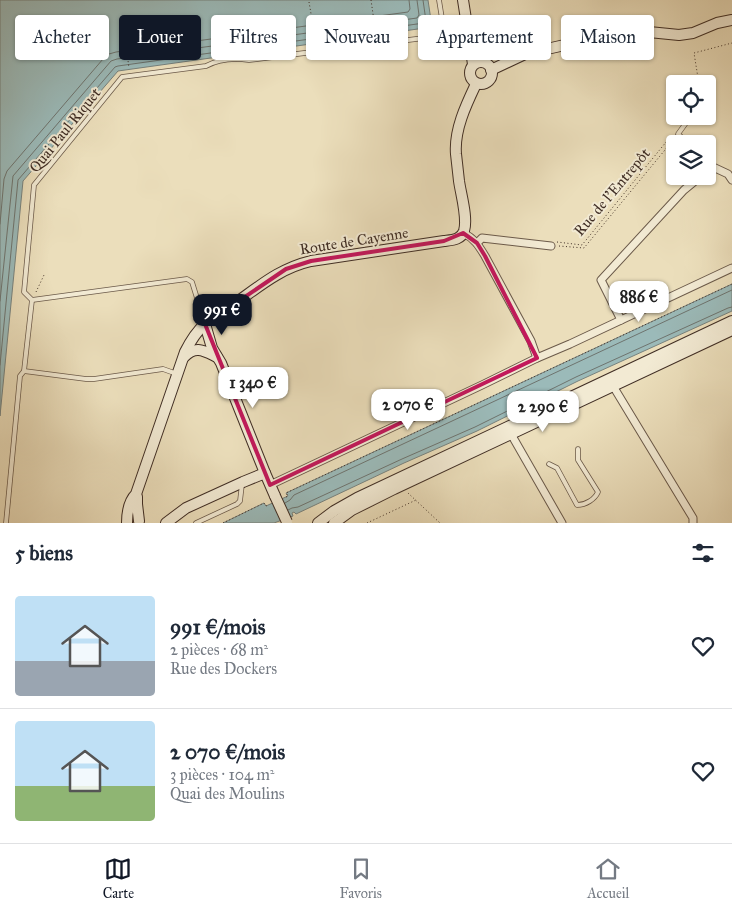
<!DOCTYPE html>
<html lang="fr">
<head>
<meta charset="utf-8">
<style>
  :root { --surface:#fff; --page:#f2f2f3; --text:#1f2937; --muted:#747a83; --line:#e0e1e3; --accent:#111827 }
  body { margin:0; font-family:"IM FELL Great Primer",serif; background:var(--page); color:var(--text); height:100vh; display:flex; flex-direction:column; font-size:19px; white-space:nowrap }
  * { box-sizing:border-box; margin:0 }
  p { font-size:16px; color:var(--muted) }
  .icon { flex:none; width:28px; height:28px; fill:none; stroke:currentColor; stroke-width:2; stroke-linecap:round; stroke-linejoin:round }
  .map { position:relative; height:523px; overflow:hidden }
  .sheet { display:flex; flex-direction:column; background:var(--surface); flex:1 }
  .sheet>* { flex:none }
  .top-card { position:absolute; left:15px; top:15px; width:702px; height:45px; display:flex; gap:10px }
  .tools { position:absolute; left:666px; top:75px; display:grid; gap:10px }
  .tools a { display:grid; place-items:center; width:50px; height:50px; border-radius:5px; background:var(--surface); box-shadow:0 1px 4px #0004; font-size:25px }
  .price { position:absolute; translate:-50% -42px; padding:0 11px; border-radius:10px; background:#fff; color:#222; font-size:16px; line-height:32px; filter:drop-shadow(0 1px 2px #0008) }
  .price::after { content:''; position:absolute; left:50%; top:30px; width:15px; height:11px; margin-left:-8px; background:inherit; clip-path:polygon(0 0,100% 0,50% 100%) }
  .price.current { background:var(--accent); color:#fff }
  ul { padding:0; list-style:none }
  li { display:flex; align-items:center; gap:15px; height:125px; padding:0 15px }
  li+li { border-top:1px solid var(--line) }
  li span { display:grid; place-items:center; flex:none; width:140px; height:100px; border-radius:5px; color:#555 }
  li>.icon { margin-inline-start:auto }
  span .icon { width:60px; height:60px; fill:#fffc; stroke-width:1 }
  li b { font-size:21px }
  h2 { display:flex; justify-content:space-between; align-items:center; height:60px; padding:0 15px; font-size:21px }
  .tag { padding:0 18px; border-radius:5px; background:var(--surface); box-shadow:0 1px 4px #0004; font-size:18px; line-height:45px }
  .tag.current { background:var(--accent); color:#fff }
  .tab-bar { display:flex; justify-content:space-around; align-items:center; height:70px; border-top:1px solid var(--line); background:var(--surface); font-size:14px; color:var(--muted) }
  .tab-bar a { display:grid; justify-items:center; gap:2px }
  .tab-bar .current { color:var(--accent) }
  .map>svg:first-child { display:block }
  .water { fill:#9bbab9; stroke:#77827e }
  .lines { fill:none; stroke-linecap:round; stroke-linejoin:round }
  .shore { stroke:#6e746f; stroke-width:1 }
  .lane-casing { stroke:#6b5a4a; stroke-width:5.5 }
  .street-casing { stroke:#6b5a4a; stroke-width:9 }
  .secondary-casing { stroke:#402e25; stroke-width:12 }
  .path { stroke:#402e25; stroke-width:1; stroke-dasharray:1 2.5; stroke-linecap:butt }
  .lane { stroke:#f2ead3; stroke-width:4 }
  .street { stroke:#f2ead3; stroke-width:7 }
  .secondary { stroke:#f2ead3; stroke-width:10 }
  .secondary-bridge-casing { stroke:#402e25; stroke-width:12; stroke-linecap:butt }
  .secondary-bridge { stroke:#f2ead3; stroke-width:10 }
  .marked { fill:none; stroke:#c2185b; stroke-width:4; stroke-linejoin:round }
  .labels { text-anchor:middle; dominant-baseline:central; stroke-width:4; stroke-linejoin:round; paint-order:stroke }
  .street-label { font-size:15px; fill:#402e25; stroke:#f2ead3 }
</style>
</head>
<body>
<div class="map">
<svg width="732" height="523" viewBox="0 0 732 523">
  <rect width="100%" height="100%" fill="#ebdebb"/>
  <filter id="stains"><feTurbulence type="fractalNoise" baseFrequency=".004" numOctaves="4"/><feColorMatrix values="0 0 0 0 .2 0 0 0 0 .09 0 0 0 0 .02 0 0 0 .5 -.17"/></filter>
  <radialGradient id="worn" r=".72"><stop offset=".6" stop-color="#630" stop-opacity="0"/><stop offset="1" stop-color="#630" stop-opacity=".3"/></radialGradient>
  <g class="water">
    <path d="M0 0H428L432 27 118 71 23 181 0 416Z"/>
    <path d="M732 284V311L578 381 477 431 404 463 296 514 294 512 292 513 293 516 274 523H223L264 503 266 506 288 496 286 493Z"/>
  </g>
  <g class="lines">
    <g class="shore">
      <path d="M0 224 4 179 7 171 103 59 109 54 116 52 408 12 410 9 409 0"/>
      <path d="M0 301 13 176 111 61 117 59 417 18 419 15 417 0"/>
      <path d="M0 365 18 180 115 67 118 66 424 23 426 21 423 0"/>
      <path d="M285 503 290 500 294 495 732 290"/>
      <path d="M288 510 292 508 298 507 402 459 475 427 576 377 728 308 732 307"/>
    </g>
    <g class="lane-casing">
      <g id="lane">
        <path d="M689 144 678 134 691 116"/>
        <path d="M708 160 713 167"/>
        <path d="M32 300 24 292 34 185 122 77 206 66C219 59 235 58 249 60L440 36 444 31 439 0"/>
        <path d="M32 300 187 279 192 282 205 324"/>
        <path d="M24 371 86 379H94L163 369 177 374"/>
        <path d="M549 464 557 468 577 505C586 505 595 499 598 492L578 460V449"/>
        <path d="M6 523 20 376 24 371 32 300"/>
        <path d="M196 523 237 504 240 501 242 484"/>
      </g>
    </g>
    <g class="street-casing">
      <g id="street">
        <path d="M708 171 713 167 728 174 732 180"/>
        <path d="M463 233C474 238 479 246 485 256L531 341 537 358"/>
        <path d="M477 243 482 238 551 246"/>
        <path d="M621 320 601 280 684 190 701 176"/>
        <path d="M613 386 693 518V523"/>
        <path d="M511 434 562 523"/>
        <path d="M270 485 482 385 537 358 570 344 732 268"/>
      </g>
    </g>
    <g class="secondary-casing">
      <g id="secondary">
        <path d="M463 0 473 64"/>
        <circle cx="481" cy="73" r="11"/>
        <path d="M491 70 525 54 569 44 629 33 649 32 679 35 693 33 717 23 732 20"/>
        <path d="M205 324 212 348 221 363 265 473"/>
        <path d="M184 357C196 345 204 351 217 357"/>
        <path d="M136 495 137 497V504L139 521"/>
        <path d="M127 523C127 513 129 501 136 494L185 352C190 342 197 331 205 324 215 315 226 309 237 302 261 285 281 268 311 261L444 241C452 240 461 240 464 231 468 218 461 195 459 181 458 172 457 163 456 154 454 130 466 105 476 84"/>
        <path d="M166 523 186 508 243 482 265 473 275 496"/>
        <path d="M318 523 334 511 357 498 732 321"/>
        <path d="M334 523 352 510 394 489 732 330"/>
      </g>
    </g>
    <g class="path">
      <path d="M371 0 376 35"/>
      <path d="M309 2 316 43"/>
      <path d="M249 16 253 52"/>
      <path d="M123 23 129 68"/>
      <path d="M193 23 198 60"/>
      <path d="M699 84 694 53 732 43"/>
      <path d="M557 242 582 245 671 136"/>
      <path d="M559 246 584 248 674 139"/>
      <path d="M36 292 44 275"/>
      <path d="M408 493 440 523"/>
      <path d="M286 497 288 496 286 493 732 284"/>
      <path d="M223 523 264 503 266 506 268 505"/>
      <path d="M367 523 416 500"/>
    </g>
    <use href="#lane" class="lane"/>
    <use href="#street" class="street"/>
    <use href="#secondary" class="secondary"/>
    <g class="secondary-bridge-casing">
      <path id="secondary-bridge" d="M275 496 287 522"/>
    </g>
    <use href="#secondary-bridge" class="secondary-bridge"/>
  </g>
  <path class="marked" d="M463 233 477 243 485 256 537 358 270 485 205 324 286 269 311 261 444 241Z"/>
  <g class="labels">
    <g class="street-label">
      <text transform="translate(65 130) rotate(-51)">Quai Paul Riquet</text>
      <text transform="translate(612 192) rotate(-50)">Rue de l'Entrepôt</text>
      <text transform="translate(354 241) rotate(-9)">Route de Cayenne</text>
    </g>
  </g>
  <rect width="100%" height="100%" filter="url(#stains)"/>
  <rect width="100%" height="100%" fill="url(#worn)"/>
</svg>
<div class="tools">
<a><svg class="icon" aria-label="locate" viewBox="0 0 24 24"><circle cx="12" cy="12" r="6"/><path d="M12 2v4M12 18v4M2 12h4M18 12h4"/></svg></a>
<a><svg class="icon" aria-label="layers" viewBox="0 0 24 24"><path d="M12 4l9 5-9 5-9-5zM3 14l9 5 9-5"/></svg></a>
</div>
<b class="price" style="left:639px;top:323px">886 €</b>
<b class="price current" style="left:222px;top:336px">991 €</b>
<b class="price" style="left:253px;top:409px">1 340 €</b>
<b class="price" style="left:408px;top:431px">2 070 €</b>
<b class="price" style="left:543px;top:433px">2 290 €</b>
<div class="top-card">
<a class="tag">Acheter</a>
<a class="tag current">Louer</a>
<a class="tag">Filtres</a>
<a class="tag">Nouveau</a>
<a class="tag">Appartement</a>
<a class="tag">Maison</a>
</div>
</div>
<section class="sheet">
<h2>5 biens<svg class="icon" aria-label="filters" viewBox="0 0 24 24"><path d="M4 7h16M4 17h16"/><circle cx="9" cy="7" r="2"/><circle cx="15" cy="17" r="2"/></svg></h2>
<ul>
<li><span style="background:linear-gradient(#bfe0f5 65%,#9aa5b1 0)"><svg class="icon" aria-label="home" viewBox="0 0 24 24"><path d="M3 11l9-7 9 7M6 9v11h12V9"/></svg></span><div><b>991 €/mois</b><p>2 pièces · 68 m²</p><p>Rue des Dockers</p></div><svg class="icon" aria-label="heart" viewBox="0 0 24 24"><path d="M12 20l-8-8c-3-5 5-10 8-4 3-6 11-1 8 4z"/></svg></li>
<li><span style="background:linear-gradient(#bfe0f5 65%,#8fb573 0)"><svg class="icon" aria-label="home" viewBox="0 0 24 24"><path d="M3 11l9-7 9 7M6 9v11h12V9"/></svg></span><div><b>2 070 €/mois</b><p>3 pièces · 104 m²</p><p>Quai des Moulins</p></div><svg class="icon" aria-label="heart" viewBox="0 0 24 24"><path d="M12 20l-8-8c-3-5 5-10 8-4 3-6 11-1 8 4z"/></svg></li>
</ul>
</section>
<nav class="tab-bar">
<a class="current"><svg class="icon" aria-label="map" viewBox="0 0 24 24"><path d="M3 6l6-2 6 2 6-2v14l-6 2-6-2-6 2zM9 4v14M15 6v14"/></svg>Carte</a>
<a><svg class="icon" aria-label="saved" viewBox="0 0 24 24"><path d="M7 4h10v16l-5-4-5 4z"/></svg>Favoris</a>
<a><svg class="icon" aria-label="home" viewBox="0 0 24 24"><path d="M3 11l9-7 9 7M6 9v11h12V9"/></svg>Accueil</a>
</nav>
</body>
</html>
